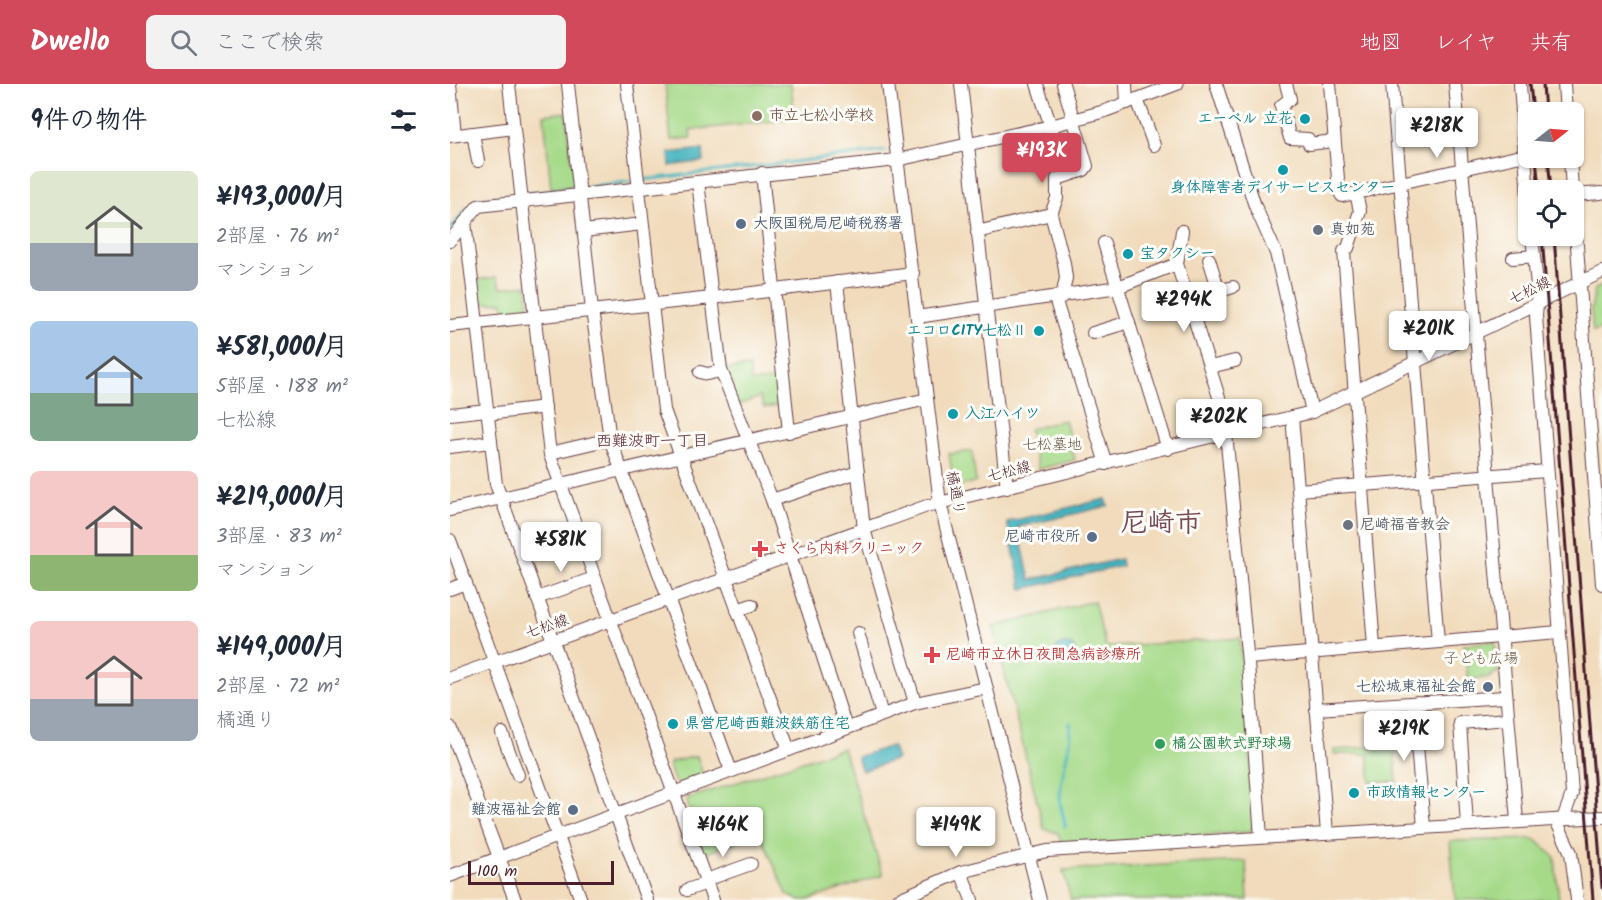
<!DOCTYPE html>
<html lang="ja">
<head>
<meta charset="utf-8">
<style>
  :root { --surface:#fff; --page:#f2f2f3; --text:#1f2937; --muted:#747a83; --accent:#d1495b }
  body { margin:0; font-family:Kalam,"Klee One",sans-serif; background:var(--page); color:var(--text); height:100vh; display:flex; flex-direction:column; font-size:22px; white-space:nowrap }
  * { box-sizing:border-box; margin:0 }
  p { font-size:20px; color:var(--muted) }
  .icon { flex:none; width:33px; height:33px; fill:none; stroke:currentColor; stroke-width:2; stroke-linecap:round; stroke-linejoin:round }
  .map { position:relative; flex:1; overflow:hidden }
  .drawer { display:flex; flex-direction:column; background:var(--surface); width:450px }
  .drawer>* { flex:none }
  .needle { width:39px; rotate:73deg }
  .controls { position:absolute; left:1068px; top:18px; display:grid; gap:12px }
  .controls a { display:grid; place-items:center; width:66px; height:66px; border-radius:9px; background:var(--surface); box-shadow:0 2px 4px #0004; font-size:30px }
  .scale { position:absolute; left:18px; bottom:15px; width:146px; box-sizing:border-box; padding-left:6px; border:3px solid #4a1f2b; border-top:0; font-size:16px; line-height:21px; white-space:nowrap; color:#4a1f2b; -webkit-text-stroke:4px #fdfcf7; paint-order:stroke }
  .price { position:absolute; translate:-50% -51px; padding:0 14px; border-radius:6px; background:#fff; color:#222; font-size:20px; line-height:39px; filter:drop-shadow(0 2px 3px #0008) }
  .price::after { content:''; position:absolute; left:50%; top:36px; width:18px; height:14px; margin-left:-9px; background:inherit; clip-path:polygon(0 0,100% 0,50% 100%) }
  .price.current { background:var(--accent); color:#fff }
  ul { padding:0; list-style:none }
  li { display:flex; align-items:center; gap:18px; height:150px; padding:0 30px }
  li span { display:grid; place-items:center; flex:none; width:168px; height:120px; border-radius:9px; color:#555 }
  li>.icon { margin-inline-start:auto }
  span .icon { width:72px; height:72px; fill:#fffc; stroke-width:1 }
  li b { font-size:26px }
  h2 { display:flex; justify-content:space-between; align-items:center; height:72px; padding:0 30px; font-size:26px }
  header { display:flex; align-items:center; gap:36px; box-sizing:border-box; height:84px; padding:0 30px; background:var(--accent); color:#fff }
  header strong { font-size:28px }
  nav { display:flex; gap:33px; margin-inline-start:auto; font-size:21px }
  .search { width:420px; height:54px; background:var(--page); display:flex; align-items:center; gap:15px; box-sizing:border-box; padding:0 21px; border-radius:9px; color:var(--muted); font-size:22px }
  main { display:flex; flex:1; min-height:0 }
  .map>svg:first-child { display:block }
  .green { fill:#a6da89; stroke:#787c5a; stroke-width:1.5 }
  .water { fill:#45b4bf; stroke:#486a75; stroke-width:1.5 }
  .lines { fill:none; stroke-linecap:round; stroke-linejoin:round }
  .stream { stroke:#45b4bf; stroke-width:3 }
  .minor-casing { stroke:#633b41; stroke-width:14 }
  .minor { stroke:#fff; stroke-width:12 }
  .rail { stroke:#4a1f2b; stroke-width:3 }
  .education-dot { fill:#8d6e63; stroke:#fdfcf7; stroke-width:2 }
  .culture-dot { fill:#0f9aa8; stroke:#fdfcf7; stroke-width:2 }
  .service-dot { fill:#5c6f8a; stroke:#fdfcf7; stroke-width:2 }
  .worship-dot { fill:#6b7280; stroke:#fdfcf7; stroke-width:2 }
  .health-dot { fill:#e0444e; stroke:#fdfcf7; stroke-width:2 }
  .leisure-dot { fill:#2e9e5b; stroke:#fdfcf7; stroke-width:2 }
  .labels { text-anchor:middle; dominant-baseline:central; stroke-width:6; stroke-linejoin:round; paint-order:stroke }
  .education-label { font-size:15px; font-weight:bold; fill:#785e54; stroke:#fdfcf7; text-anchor:start }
  .culture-label { font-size:15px; font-weight:bold; fill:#0d838f; stroke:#fdfcf7; text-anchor:start }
  .service-label { font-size:15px; font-weight:bold; fill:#4e5e75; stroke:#fdfcf7; text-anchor:end }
  .worship-label { font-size:15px; font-weight:bold; fill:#5b616d; stroke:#fdfcf7; text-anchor:start }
  .street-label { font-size:15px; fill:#4a1f2b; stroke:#fdfcf7 }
  .park-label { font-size:15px; fill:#665747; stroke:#fdfcf7 }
  .health-label { font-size:15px; font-weight:bold; fill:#be3a42; stroke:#fdfcf7; text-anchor:start }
  .leisure-label { font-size:15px; font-weight:bold; fill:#27864d; stroke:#fdfcf7; text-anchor:start }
  .neighbourhood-label { font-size:16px; font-weight:bold; fill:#774856; stroke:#fdfcf7 }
  .town-label { font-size:27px; font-weight:bold; fill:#774856; stroke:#fdfcf7 }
</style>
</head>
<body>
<header>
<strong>Dwello</strong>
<div class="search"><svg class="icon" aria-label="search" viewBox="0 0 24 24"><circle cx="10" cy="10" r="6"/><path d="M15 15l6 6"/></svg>ここで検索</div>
<nav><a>地図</a><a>レイヤ</a><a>共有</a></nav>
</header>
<main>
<section class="drawer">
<h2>9件の物件<svg class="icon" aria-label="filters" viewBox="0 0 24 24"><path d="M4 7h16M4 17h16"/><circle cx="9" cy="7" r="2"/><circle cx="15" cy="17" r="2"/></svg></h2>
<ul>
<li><span style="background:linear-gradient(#dfe7d0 60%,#9aa5b1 0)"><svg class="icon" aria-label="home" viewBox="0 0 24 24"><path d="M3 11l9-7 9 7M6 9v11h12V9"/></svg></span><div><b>¥193,000/月</b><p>2部屋 · 76 m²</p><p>マンション</p></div></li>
<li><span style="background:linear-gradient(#a9c7e8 60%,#7fa58c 0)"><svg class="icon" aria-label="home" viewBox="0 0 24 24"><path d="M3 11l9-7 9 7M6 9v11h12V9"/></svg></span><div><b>¥581,000/月</b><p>5部屋 · 188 m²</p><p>七松線</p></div></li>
<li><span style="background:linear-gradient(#f6c9c9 70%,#8fb573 0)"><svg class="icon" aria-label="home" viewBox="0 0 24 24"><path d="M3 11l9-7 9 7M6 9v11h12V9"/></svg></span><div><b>¥219,000/月</b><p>3部屋 · 83 m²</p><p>マンション</p></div></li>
<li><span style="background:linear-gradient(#f6c9c9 65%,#9aa5b1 0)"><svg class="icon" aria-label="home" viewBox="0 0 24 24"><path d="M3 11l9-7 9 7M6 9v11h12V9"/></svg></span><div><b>¥149,000/月</b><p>2部屋 · 72 m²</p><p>橘通り</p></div></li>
</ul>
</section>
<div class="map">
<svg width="1152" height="816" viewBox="0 0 1152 816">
  <rect width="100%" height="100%" fill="#fdfcf7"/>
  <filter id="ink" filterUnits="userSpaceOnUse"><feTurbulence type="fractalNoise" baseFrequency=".0167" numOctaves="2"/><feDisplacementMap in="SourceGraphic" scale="12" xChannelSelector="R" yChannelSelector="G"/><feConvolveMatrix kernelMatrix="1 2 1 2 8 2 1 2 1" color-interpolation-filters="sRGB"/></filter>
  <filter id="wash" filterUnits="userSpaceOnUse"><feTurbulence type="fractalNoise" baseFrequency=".008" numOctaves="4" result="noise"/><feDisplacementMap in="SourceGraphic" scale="24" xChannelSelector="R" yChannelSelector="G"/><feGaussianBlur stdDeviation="1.35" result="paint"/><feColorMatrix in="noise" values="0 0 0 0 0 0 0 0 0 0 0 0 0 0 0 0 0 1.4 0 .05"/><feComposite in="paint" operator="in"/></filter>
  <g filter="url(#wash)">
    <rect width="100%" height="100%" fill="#f1dbbc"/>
    <g class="green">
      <path d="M215 0H341L344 27 335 36 240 46 241 54 221 56Z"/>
      <path d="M116 28 125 101 101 104 94 31Z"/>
      <path d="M47 193 51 204 77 201 79 228 55 232 53 218 29 220 26 196Z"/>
      <path d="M1152 202V245L1143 248 1141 226 1145 205Z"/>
      <path d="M299 283 301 298 330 295 333 321 314 324 310 313 288 321 275 285Z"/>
      <path d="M615 336 625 376 588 385 579 345Z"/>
      <path d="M522 367 526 398 511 402 503 395 499 370Z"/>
      <path d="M644 517 656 563 790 554 806 739 799 748 612 762 608 749 594 745 543 543Z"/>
      <path d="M1045 557 1048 589 1042 590V593L1018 596 1014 560Z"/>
      <path d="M944 661 947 698H921L918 670H884V666Z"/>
      <path d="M393 664 433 791 358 816H347L337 810 310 750 253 770 236 715Z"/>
      <path d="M247 672 253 691 230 701 224 697 219 681 221 678Z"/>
      <path d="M1085 755 1105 773 1109 816H1005L1000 757Z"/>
      <path d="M796 777 798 816H621L613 786Z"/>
    </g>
    <g class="water">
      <path d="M253 65 254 77 220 82 219 69Z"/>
      <path d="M656 415 658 422 568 443 580 496 671 475 672 482 572 505 557 438Z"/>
      <circle cx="615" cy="571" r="11"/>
      <path d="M442 662 447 675 412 687 407 673Z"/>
    </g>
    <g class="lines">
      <g class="stream">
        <path d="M192 96 435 67"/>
        <path d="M133 103 186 97"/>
        <path d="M73 110 126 104"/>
        <path d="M24 119 27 115 67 111"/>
        <path d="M0 145 19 123"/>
        <path d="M615 743C615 734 610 724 610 715 610 689 622 664 620 639"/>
      </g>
    </g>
  </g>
  <g filter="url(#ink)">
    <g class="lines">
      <g class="minor-casing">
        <g id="minor">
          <path d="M0 0 5 51"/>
          <path d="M59 0 100 371 263 816"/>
          <path d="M118 0 142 226 160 355 281 687"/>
          <path d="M177 0 214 326 339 666"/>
          <path d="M438 0 490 419 590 816"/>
          <path d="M511 0 557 404"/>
          <path d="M587 0 606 58 620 89"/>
          <path d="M676 0 677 19"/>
          <path d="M766 0 805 122 826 169 862 328"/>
          <path d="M836 0 840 15 831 22 840 54 858 55 859 60 884 57"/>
          <path d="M880 0 889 107 892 112 906 109 910 127 898 164 894 167 924 563"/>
          <path d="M942 0 988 558"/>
          <path d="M1005 0 1067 737"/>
          <path d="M1070 0 1078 113"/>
          <path d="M1114 0 1116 28"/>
          <path d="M687 15 704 61"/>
          <path d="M23 49 28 77"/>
          <path d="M0 52 64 44"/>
          <path d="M1120 74 1122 106"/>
          <path d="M312 89 339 348"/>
          <path d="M248 98 271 286 322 416 396 644"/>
          <path d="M906 109 1075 71"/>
          <path d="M1124 111 1151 109"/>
          <path d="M1124 121 1152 500"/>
          <path d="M15 138 46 400 197 816"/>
          <path d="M134 147 192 140"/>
          <path d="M732 147 727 180 780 348"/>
          <path d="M527 148 601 130"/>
          <path d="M1082 152 1088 211 1086 232 1122 710 1113 735"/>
          <path d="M0 157 28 122 447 76 601 42 655 27 727 0"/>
          <path d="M654 159 718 365"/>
          <path d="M1063 174 1084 172"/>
          <path d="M759 175 769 207"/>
          <path d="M387 198 414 445 465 619"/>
          <path d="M612 213 616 194 614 179 601 130 607 114V95L634 86 637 82 613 0"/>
          <path d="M605 214 656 380"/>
          <path d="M738 217 783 203"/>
          <path d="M467 233 668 203 727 180"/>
          <path d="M0 242 262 214 463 189"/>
          <path d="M643 249 679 238"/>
          <path d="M760 283 785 277"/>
          <path d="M250 288 257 290 271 287"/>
          <path d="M0 330 37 326"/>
          <path d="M38 330 95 323"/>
          <path d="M842 333 877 749"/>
          <path d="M776 349 798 579 811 753"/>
          <path d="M0 363 41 358"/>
          <path d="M100 369 160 355"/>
          <path d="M848 406 1097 387"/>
          <path d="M322 416 408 388"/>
          <path d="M0 426 477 315"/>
          <path d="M0 456 131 816"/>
          <path d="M0 505 16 499"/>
          <path d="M87 514 144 494"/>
          <path d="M287 526 302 521"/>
          <path d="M408 549 432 631"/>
          <path d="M798 574 1109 548"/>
          <path d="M0 594 477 422 862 328 1152 188"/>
          <path d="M967 618 964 626 974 743"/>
          <path d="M866 625 1055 613"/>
          <path d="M0 643 65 816"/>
          <path d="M52 649 68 691"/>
          <path d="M1106 736 1121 769 1127 816"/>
          <path d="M1017 740 1010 639 1057 635"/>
          <path d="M511 788 522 816"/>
          <path d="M0 792 465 619 536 604"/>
          <path d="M256 796 301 780"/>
          <path d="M237 806 257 799"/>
          <path d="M447 816 511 788 597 767 1152 733"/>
        </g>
      </g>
      <use href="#minor" class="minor"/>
      <g class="rail">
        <path d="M1080 0 1083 28"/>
        <path d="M1093 0 1095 28"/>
        <path d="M1086 74 1089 106"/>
        <path d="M1098 74 1101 106"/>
        <path d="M1092 152 1143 816"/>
        <path d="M1104 152 1152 804"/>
      </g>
    </g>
  </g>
  <circle class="education-dot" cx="307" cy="32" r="6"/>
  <g class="culture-dot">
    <circle cx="855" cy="35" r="6"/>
    <circle cx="833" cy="86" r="6"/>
    <circle cx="678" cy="170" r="6"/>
    <circle cx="589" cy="247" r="6"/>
    <circle cx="503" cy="330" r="6"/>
    <circle cx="223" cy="640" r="6"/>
    <circle cx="904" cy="709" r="6"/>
  </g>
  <g class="service-dot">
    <circle cx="291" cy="140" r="6"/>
    <circle cx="642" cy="453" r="6"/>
    <circle cx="1038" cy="603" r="6"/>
    <circle cx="123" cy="726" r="6"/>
  </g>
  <g class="worship-dot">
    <circle cx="868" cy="146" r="6"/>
    <circle cx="898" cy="441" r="6"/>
  </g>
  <g class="health-dot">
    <path d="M307 456h6v6h6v6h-6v6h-6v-6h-6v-6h6z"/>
    <path d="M479 562h6v6h6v6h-6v6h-6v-6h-6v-6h6z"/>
  </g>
  <circle class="leisure-dot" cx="710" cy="660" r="6"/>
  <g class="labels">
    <g class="education-label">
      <text x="319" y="32">市立七松小学校</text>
    </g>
    <g class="culture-label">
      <text x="843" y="35" text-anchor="end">エーベル 立花</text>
      <text x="833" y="104" text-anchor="middle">身体障害者デイサービスセンター</text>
      <text x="690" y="170">宝タクシー</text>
      <text x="577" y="247" text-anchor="end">エコロCITY七松Ⅱ</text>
      <text x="515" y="330">入江ハイツ</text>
      <text x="235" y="640">県営尼崎西難波鉄筋住宅</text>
      <text x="916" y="709">市政情報センター</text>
    </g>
    <g class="service-label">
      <text x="303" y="140" text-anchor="start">大阪国税局尼崎税務署</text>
      <text x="630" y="453">尼崎市役所</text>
      <text x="1026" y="603">七松城東福祉会館</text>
      <text x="111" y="726">難波福祉会館</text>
    </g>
    <g class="worship-label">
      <text x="880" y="146">真如苑</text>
      <text x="910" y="441">尼崎福音教会</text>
    </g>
    <g class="street-label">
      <text transform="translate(1080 207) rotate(-26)">七松線</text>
      <text transform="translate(559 388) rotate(-14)">七松線</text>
      <text transform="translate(505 409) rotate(79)">橘通り</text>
      <text transform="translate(97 543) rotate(-19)">七松線</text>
    </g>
    <g class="park-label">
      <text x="602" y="361">七松墓地</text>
      <text x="1031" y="575">子ども広場</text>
    </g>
    <g class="health-label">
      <text x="324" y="465">さくら内科クリニック</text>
      <text x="496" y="571">尼崎市立休日夜間急病診療所</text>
    </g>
    <g class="leisure-label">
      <text x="722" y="660">橘公園軟式野球場</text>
    </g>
    <g class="neighbourhood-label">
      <text x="202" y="357">西難波町一丁目</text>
    </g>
    <g class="town-label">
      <text x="711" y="439">尼崎市</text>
    </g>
  </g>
</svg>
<div class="controls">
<a><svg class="needle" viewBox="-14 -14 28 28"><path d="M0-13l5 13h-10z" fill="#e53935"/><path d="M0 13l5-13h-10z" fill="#747a83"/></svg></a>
<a><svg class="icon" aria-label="locate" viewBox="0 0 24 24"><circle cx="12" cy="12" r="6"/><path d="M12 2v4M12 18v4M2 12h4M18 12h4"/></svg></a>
</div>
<div class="scale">100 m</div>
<b class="price" style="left:987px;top:75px">¥218K</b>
<b class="price current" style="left:592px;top:100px">¥193K</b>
<b class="price" style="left:734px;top:249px">¥294K</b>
<b class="price" style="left:979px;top:278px">¥201K</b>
<b class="price" style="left:769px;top:366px">¥202K</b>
<b class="price" style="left:111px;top:489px">¥581K</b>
<b class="price" style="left:954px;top:678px">¥219K</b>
<b class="price" style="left:273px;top:774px">¥164K</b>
<b class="price" style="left:506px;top:774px">¥149K</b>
</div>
</main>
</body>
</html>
